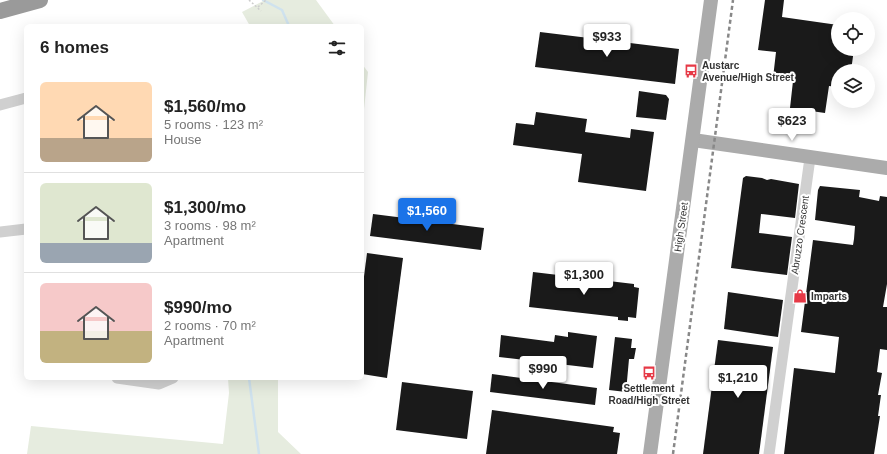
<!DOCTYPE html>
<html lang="en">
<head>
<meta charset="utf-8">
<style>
  :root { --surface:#fff; --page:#f6f6f6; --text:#222; --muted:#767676; --line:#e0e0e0; --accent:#1a73e8 }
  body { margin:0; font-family:Arial,sans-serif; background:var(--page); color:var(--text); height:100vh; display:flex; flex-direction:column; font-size:15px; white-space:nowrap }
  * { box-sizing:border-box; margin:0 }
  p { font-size:13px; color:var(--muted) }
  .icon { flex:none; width:22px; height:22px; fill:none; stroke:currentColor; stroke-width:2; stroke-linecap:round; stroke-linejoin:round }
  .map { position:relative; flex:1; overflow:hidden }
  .side { position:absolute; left:24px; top:24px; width:340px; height:356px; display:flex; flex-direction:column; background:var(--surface); border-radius:6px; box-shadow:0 4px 16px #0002 }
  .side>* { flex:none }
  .controls { position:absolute; left:831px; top:12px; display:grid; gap:8px }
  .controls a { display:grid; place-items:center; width:44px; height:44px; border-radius:50%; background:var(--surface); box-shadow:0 4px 16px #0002; font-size:20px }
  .price { position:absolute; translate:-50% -34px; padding:0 9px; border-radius:4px; background:#fff; color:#222; font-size:13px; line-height:26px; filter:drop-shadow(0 1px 2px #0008) }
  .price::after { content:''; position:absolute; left:50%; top:24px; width:12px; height:9px; margin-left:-6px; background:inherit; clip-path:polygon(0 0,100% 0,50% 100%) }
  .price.active { background:var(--accent); color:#fff }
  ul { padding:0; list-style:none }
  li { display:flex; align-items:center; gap:12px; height:100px; padding:0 16px }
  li+li { border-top:1px solid var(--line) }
  li span { display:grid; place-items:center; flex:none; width:112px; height:80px; border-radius:6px; color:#555 }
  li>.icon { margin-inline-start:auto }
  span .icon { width:48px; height:48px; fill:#fffc; stroke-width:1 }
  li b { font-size:17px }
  h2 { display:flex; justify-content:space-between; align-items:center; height:48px; padding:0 16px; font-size:17px }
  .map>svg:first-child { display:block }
  .green { fill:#e6ecdf }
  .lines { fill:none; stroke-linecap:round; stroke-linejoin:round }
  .stream { stroke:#cfe2ee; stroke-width:2.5 }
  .building { fill:#1a1a1a }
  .path { stroke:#cdcdcd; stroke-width:1.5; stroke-dasharray:2 2; stroke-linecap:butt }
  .minor { stroke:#d0d0d0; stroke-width:11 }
  .major { stroke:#ababab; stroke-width:14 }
  .highway { stroke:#9a9a9a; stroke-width:16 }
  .rail { stroke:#888; stroke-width:2.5; stroke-dasharray:4 3; stroke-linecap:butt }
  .labels { text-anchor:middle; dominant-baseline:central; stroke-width:4; stroke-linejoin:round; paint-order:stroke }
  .poi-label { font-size:10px; font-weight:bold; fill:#333; stroke:#fff; text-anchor:start }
  .street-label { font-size:10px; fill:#333; stroke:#fff }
</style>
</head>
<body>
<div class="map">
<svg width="887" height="454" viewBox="0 0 887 454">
  <rect width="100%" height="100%" fill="#fff"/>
  <g class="green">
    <path d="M265 0H316L335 26H250L242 12Z"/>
    <path d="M362 64 368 72 362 128Z"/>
    <path d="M228 378H278V432L301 454H27L31 426 223 444 229 393Z"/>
  </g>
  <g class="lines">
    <g class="stream">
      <path d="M263 0 282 10 289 26"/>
      <path d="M249 378 259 454"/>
    </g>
  </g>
  <g class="building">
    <path d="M765 0H784L782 17 838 25V49H854L851 71H838V87L829 86 825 113 790 108 793 81 773 78 776 52 758 50Z"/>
    <path d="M540 32 679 49 675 84 535 67Z"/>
    <path d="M639 91 666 95 669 99 666 120 636 117Z"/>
    <path d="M536 112 587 119 585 132 630 138 631 129 654 132 646 191 578 182 582 154 513 145 516 123 534 125Z"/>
    <path d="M746 176 762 178 767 180 771 179 799 184 795 218 761 214 759 233 792 237 787 275 731 268 743 178Z"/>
    <path d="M820 186 860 190 859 197 879 201 880 196 887 197V284L883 307H887V350L880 349 877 372 882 373 878 395H881L878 416H880L874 454H784L794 368 835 373 839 337 801 332 813 240 853 245 854 239 855 226 815 220 818 190Z"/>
    <path d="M373 214 484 228 481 250 370 236Z"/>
    <path d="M367 253 403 258 387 378 362 374V292Z"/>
    <path d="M533 272 634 284V287L639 288 636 318 628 317V321L618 320V317L529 307Z"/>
    <path d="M728 292 783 300 778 337 724 329Z"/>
    <path d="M568 332 597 336 593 368 499 357 501 335 554 342 555 335 568 337Z"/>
    <path d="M615 337 632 339 631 348H636L634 359H629L626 392 609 390Z"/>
    <path d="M718 340 773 347 759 454H703Z"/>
    <path d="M492 374 597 388 595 405 490 392Z"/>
    <path d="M402 382 473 391 467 439 396 430Z"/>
    <path d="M492 410 614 427 613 432 620 433 617 454H486Z"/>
  </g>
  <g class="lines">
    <g class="path">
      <path d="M249 0 261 11"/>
      <path d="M258 7 266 0"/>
    </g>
    <g class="minor">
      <path d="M0 105 26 98"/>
      <path d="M0 232 26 229"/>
      <path d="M117 378 159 384 173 378"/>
      <path d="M769 454 810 158"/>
    </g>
    <g class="major">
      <path d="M693 140 887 168"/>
      <path d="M650 454 711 0"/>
    </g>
    <path class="highway" d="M0 11 40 0"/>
    <path class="rail" d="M673 454 733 0"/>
  </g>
  <defs>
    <g id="bus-bare" transform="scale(1.08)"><path d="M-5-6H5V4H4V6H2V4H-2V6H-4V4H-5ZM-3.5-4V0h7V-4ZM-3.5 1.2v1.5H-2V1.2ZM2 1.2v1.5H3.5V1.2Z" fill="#e63946" stroke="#fff" stroke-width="2.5" paint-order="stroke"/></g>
    <g id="shop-bare" transform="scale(1.08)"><path d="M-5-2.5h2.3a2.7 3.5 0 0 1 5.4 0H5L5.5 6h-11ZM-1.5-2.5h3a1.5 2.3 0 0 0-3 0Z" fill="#e63946" stroke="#fff" stroke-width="2.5" paint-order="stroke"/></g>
  </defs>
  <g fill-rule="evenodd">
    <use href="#bus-bare" x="691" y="71"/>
    <use href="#shop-bare" x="800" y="296"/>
    <use href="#bus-bare" x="649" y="373"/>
  </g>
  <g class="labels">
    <g class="poi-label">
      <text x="702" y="65">Austarc<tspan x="702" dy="12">Avenue/High Street</tspan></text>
      <text x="811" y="296">Imparts</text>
      <text x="649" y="388" text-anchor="middle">Settlement<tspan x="649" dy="12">Road/High Street</tspan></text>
    </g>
    <g class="street-label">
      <text transform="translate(681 227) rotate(-82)">High Street</text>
      <text transform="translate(800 235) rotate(-82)">Abruzzo Crescent</text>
    </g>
  </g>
</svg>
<div class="controls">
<a><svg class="icon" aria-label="locate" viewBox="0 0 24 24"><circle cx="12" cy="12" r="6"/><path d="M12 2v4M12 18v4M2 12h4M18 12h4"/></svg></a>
<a><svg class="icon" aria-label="layers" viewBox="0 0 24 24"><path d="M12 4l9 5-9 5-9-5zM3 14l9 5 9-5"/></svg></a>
</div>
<b class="price" style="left:607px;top:58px">$933</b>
<b class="price" style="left:792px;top:142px">$623</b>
<b class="price active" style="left:427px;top:232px">$1,560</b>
<b class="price" style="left:584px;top:296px">$1,300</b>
<b class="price" style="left:543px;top:390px">$990</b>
<b class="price" style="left:738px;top:399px">$1,210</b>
<section class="side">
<h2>6 homes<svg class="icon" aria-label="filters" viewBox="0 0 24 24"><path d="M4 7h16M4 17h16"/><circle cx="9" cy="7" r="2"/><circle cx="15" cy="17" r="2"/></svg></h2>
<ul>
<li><span style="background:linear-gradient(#ffd9b3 70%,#b9a48a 0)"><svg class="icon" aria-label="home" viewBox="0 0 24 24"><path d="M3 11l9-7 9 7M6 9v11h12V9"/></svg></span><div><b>$1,560/mo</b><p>5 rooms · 123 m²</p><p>House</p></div></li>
<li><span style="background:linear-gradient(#dfe7d0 75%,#9aa5b1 0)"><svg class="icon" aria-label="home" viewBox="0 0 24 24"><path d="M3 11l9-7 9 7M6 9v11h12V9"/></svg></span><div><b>$1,300/mo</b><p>3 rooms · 98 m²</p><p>Apartment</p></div></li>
<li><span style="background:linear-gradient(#f6c9c9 60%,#c2b280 0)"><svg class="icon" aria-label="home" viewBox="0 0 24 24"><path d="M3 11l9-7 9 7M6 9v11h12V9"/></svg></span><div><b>$990/mo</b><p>2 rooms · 70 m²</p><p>Apartment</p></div></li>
</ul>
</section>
</div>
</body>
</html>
